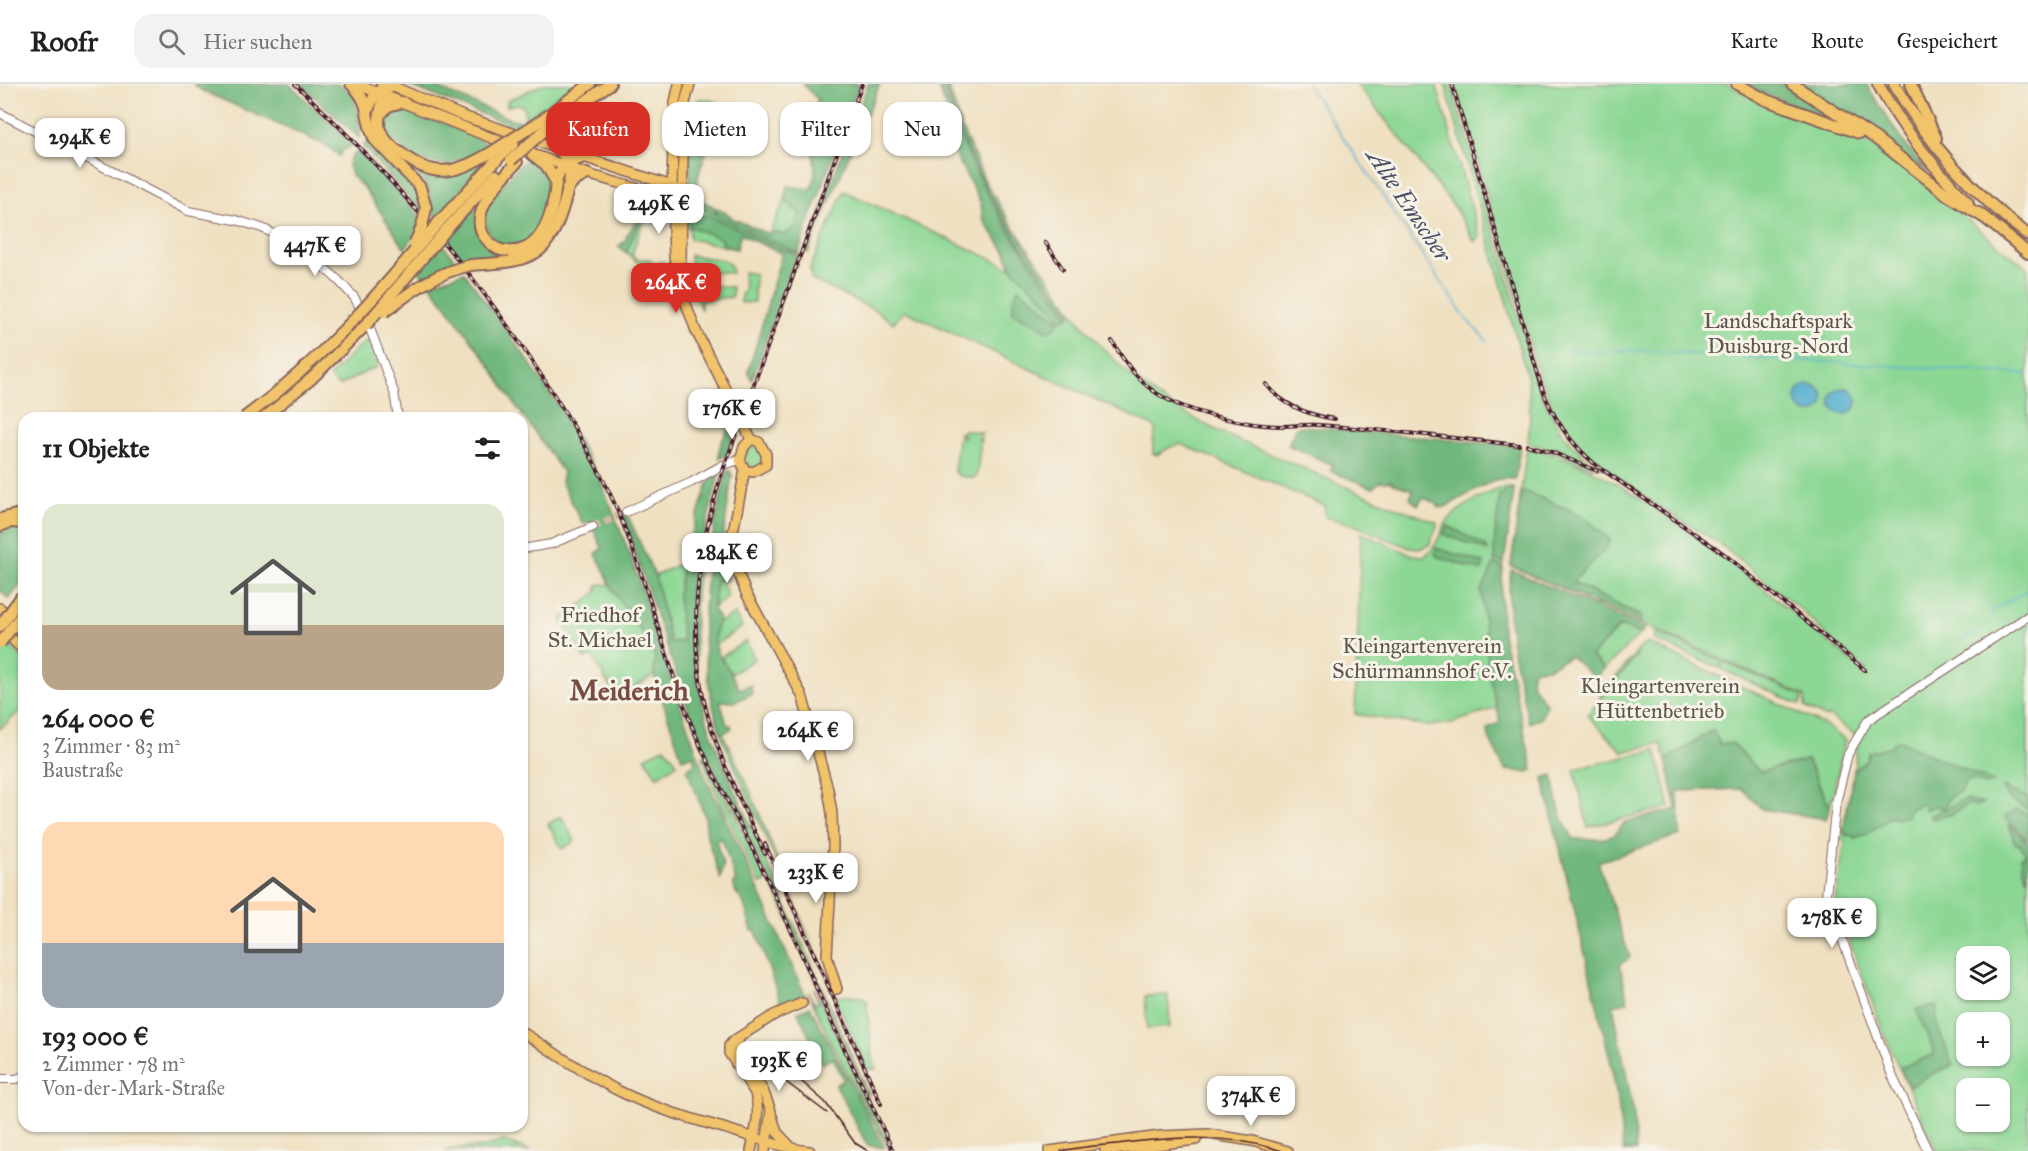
<!DOCTYPE html>
<html lang="de">
<head>
<meta charset="utf-8">
<style>
  :root { --surface:#fff; --page:#f2f2f2; --text:#202124; --muted:#757577; --line:#e0e0e0; --accent:#d93025 }
  body { margin:0; font-family:"IM FELL Great Primer",serif; background:var(--page); color:var(--text); height:100vh; display:flex; flex-direction:column; font-size:22px; white-space:nowrap }
  * { box-sizing:border-box; margin:0 }
  p { font-size:20px; color:var(--muted) }
  .icon { flex:none; width:33px; height:33px; fill:none; stroke:currentColor; stroke-width:2; stroke-linecap:round; stroke-linejoin:round }
  .map { position:relative; flex:1; overflow:hidden }
  .panel { position:absolute; left:18px; top:328px; width:510px; height:720px; display:flex; flex-direction:column; background:var(--surface); border-radius:18px; box-shadow:0 2px 4px #0004 }
  .panel>* { flex:none }
  .guide { position:absolute; left:546px; top:18px; width:570px; height:54px; display:flex; gap:12px }
  .buttons { position:absolute; left:1956px; top:862px; display:grid; gap:12px }
  .buttons a { display:grid; place-items:center; width:54px; height:54px; border-radius:12px; background:var(--surface); box-shadow:0 2px 4px #0004; font-size:30px }
  .price { position:absolute; translate:-50% -51px; padding:0 14px; border-radius:12px; background:#fff; color:#222; font-size:20px; line-height:39px; filter:drop-shadow(0 2px 3px #0008) }
  .price::after { content:''; position:absolute; left:50%; top:36px; width:18px; height:14px; margin-left:-9px; background:inherit; clip-path:polygon(0 0,100% 0,50% 100%) }
  .price.on { background:var(--accent); color:#fff }
  ul { padding:0; list-style:none }
  li { display:grid; align-content:center; gap:12px; height:318px; padding:0 24px }
  li span { display:grid; place-items:center; height:186px; border-radius:18px; color:#555 }
  li>.icon { margin-inline-start:auto }
  span .icon { width:108px; height:108px; fill:#fffc; stroke-width:1 }
  li b { font-size:26px }
  h2 { display:flex; justify-content:space-between; align-items:center; height:72px; padding:0 24px; font-size:26px }
  .tag { padding:0 21px; border-radius:18px; background:var(--surface); box-shadow:0 2px 4px #0004; font-size:21px; line-height:54px }
  .tag.on { background:var(--accent); color:#fff }
  header { display:flex; align-items:center; gap:36px; box-sizing:border-box; height:84px; padding:0 30px; background:var(--surface); border-bottom:2px solid var(--line) }
  header strong { font-size:28px }
  nav { display:flex; gap:33px; margin-inline-start:auto; font-size:21px }
  .search { width:420px; height:54px; background:var(--page); display:flex; align-items:center; gap:15px; box-sizing:border-box; padding:0 21px; border-radius:18px; color:var(--muted); font-size:22px }
  .map>svg:first-child { display:block }
  .green { fill:#8cd794; stroke:#6b7b60; stroke-width:1.5; fill-rule:evenodd }
  .forest { fill:#71b87e; stroke:#5e6c54; stroke-width:1.5 }
  .water { fill:#53aed0; stroke:#4e667e; stroke-width:1.5 }
  .lines { fill:none; stroke-linecap:round; stroke-linejoin:round }
  .stream { stroke:#53aed0; stroke-width:1.5 }
  .minor-tunnel { stroke:#ceb9a3; stroke-width:8; stroke-dasharray:8 4; stroke-linecap:butt }
  .major-tunnel { stroke:#ceb9a3; stroke-width:9; stroke-dasharray:9 4.5; stroke-linecap:butt }
  .minor-casing { stroke:#846360; stroke-width:10 }
  .major-casing { stroke:#846360; stroke-width:12 }
  .highway-casing { stroke:#846360; stroke-width:14 }
  .minor { stroke:#fff; stroke-width:8 }
  .major { stroke:#f1c36a; stroke-width:9 }
  .highway { stroke:#f1c36a; stroke-width:10 }
  .tram { stroke:#4a1f2b; stroke-width:1.5 }
  .rail-casing { stroke:#4a1f2b; stroke-width:4 }
  .rail { stroke:#f7f3e8; stroke-width:1.5; stroke-dasharray:4.5; stroke-linecap:butt }
  .highway-bridge-casing { stroke:#846360; stroke-width:14; stroke-linecap:butt }
  .highway-bridge { stroke:#f1c36a; stroke-width:10 }
  .labels { text-anchor:middle; dominant-baseline:central; stroke-width:6; stroke-linejoin:round; paint-order:stroke }
  .park-label { font-size:22px; fill:#5e564a; stroke:#f7f3e8 }
  .water-label { font-size:24px; font-style:italic; fill:#4d5165; stroke:#f7f3e8 }
  .district-label { font-size:28px; font-weight:bold; fill:#7a4c40; stroke:#f7f3e8 }
</style>
</head>
<body>
<header>
<strong>Roofr</strong>
<div class="search"><svg class="icon" aria-label="search" viewBox="0 0 24 24"><circle cx="10" cy="10" r="6"/><path d="M15 15l6 6"/></svg>Hier suchen</div>
<nav><a>Karte</a><a>Route</a><a>Gespeichert</a></nav>
</header>
<div class="map">
<svg width="2028" height="1067" viewBox="0 0 2028 1067">
  <rect width="100%" height="100%" fill="#f7f3e8"/>
  <filter id="ink" filterUnits="userSpaceOnUse"><feTurbulence type="fractalNoise" baseFrequency=".0167" numOctaves="2"/><feDisplacementMap in="SourceGraphic" scale="12" xChannelSelector="R" yChannelSelector="G"/><feConvolveMatrix kernelMatrix="1 2 1 2 8 2 1 2 1" color-interpolation-filters="sRGB"/></filter>
  <filter id="wash" filterUnits="userSpaceOnUse"><feTurbulence type="fractalNoise" baseFrequency=".008" numOctaves="4" result="noise"/><feDisplacementMap in="SourceGraphic" scale="24" xChannelSelector="R" yChannelSelector="G"/><feGaussianBlur stdDeviation="1.35" result="paint"/><feColorMatrix in="noise" values="0 0 0 0 0 0 0 0 0 0 0 0 0 0 0 0 0 1.4 0 .05"/><feComposite in="paint" operator="in"/></filter>
  <g filter="url(#wash)">
    <rect width="100%" height="100%" fill="#efe0c1"/>
    <g class="green">
      <path d="M543 0H574L525 35 524 23 518 20 507 22V17Z"/>
      <path d="M938 0H948C958 35 970 70 987 102 1003 131 1024 158 1042 186 1072 229 1105 273 1147 305 1193 339 1248 361 1301 383 1345 403 1390 422 1436 438L1438 441 1429 461 1419 465 1410 464 1352 440 1325 433V422L1181 360 1170 363 1157 371 1153 370V357L1156 345 1153 342 905 227 893 239 875 226 812 196 810 184 844 107 1011 184 1006 168 983 135 981 119 955 70 953 44Z"/>
      <path d="M1357 0H1436L1480 153 1475 158 1453 121Z"/>
      <path d="M1445 0H1451L1542 313 1560 346 1594 384 1552 366 1528 359 1530 331 1528 295Z"/>
      <path d="M1455 0H1728C1776 32 1833 38 1883 67 1911 83 1936 109 1961 130 1982 149 2006 167 2028 185V1067H1937L1884 950 1835 818 1845 757 1841 756 1843 747 1846 751 1858 653 1829 632 1827 634 1805 623V612L1511 482 1527 363 1530 364C1579 374 1624 403 1664 430 1735 478 1799 534 1865 588L1867 586 1831 556 1800 525 1717 458 1663 425 1597 379 1580 363 1555 329 1539 290ZM1966 873H2000V906H1966ZM1966 939H2000V972H1966ZM1966 1005H2000V1038H1966Z"/>
      <path d="M700 15H707L735 25 717 53 714 52C704 72 696 91 696 114L728 130 733 135 769 150 785 116 800 130 794 145 788 148 802 159 795 176 740 150 737 165 690 155 689 143 686 142V108L689 110C690 85 686 40 696 18Z"/>
      <path d="M641 136 643 138 632 170 636 175H650C655 181 655 186 655 193L628 170 627 166Z"/>
      <path d="M690 171 724 176 731 182 732 189 694 187 693 197H700V200L693 202Z"/>
      <path d="M744 188 755 190 754 218 741 219V211L745 204 743 194Z"/>
      <path d="M705 201 732 203V213L703 216 701 217V226L693 203Z"/>
      <path d="M368 256 378 283 369 286 339 302 329 293 356 265Z"/>
      <path d="M964 346 982 349 977 354 979 356 981 354 977 391 974 394 959 392 954 387 959 349 962 353H964L962 348Z"/>
      <path d="M755 359 762 370V378L755 383 748 382 745 374 750 360Z"/>
      <path d="M1506 403H1514L1489 588 1497 624 1452 639 1427 642 1355 630 1361 449 1413 471 1423 472C1437 467 1440 446 1449 435 1461 422 1490 407 1506 403Z"/>
      <path d="M683 478 678 511 682 557 670 558 655 492Z"/>
      <path d="M716 496H721L728 512 725 513 726 515 714 523Z"/>
      <path d="M600 500 610 501 628 530 639 544 655 573 654 591 617 615 592 572 585 575 561 536 597 508V503Z"/>
      <path d="M735 530 742 543 715 561 714 548 718 539Z"/>
      <path d="M1621 542 1640 550 1604 585 1591 572Z"/>
      <path d="M1656 548 1722 577 1719 584 1657 557 1654 554Z"/>
      <path d="M0 551 24 575V623L0 645Z"/>
      <path d="M746 557 755 575 731 590 721 573Z"/>
      <path d="M1648 559 1824 641 1845 656 1830 723 1807 676 1760 688 1732 659 1721 661 1712 646 1666 676 1661 659 1623 668 1587 631 1638 570 1601 613 1599 612 1643 561 1645 562Z"/>
      <path d="M1724 578 1803 612 1800 621 1721 585Z"/>
      <path d="M724 652 749 704 802 837 829 899 722 653Z"/>
      <path d="M665 663 677 679 657 693 645 673Z"/>
      <path d="M1656 666 1670 723 1588 743 1574 685Z"/>
      <path d="M704 672 767 797 760 800C741 757 717 717 703 673Z"/>
      <path d="M561 732 575 757 562 765 548 740Z"/>
      <path d="M751 742 869 1011H868L770 796 745 746Z"/>
      <path d="M814 905H815L890 1063H888L830 956 808 908 815 920 819 918Z"/>
      <path d="M1168 911 1170 943 1147 945 1145 912Z"/>
      <path d="M845 912 862 913 868 917 867 922 873 976 876 985H867L835 913Z"/>
      <path d="M504 1057 531 1067H443L457 1064 484 1063Z"/>
    </g>
    <g class="forest">
      <path d="M194 0H289L353 60 346 65H343L339 72 329 63 201 6Z"/>
      <path d="M300 0H337L354 9 361 48 359 54Z"/>
      <path d="M405 0H429L510 35 523 37 515 43Z"/>
      <path d="M803 0H859L847 34 802 33 799 27 801 23 811 25 818 16Z"/>
      <path d="M868 0H880L867 30 855 36Z"/>
      <path d="M938 0H943C968 91 1014 158 1069 233L1060 236 1045 216 1012 185 1006 168 983 135 981 119 955 70 953 44Z"/>
      <path d="M945 0H948L960 40 987 101 1017 149 1072 227 1070 230C1018 160 966 86 945 0Z"/>
      <path d="M1747 0H1782L1834 34V36L1767 11Z"/>
      <path d="M1798 0H1866L1900 54 1928 88Z"/>
      <path d="M401 22 467 49 489 61 468 74 446 81 418 76 391 56 386 47 384 39 385 31 388 27Z"/>
      <path d="M713 22 721 26C721 43 711 56 705 71 699 86 696 99 696 114L717 125 714 130 698 123 689 111 691 58 694 57C698 46 694 36 700 26Z"/>
      <path d="M805 44 843 45 798 169 715 131 718 125 728 130 733 135 769 150 770 148H776L784 151 794 145 800 130 785 116 787 102 811 105C820 86 811 63 805 44Z"/>
      <path d="M850 47 854 52V59L808 169 806 168Z"/>
      <path d="M554 50 617 77 616 80 547 55Z"/>
      <path d="M368 53 418 108 422 128 363 62 367 58Z"/>
      <path d="M359 65 420 133 415 150 405 165 365 105 351 91 348 81 350 75Z"/>
      <path d="M489 74 437 133C430 126 432 115 428 106 423 94 411 85 402 76L426 88Z"/>
      <path d="M526 76C543 81 552 91 551 109 550 127 538 157 520 162 495 169 479 142 487 121 491 113 498 106 504 99 511 91 517 82 526 76Z"/>
      <path d="M640 111 663 127 666 141 649 136 643 138 640 135V138L627 166 628 170 618 163 627 155 626 153 642 129Z"/>
      <path d="M477 121V145L510 172 463 177 446 156Z"/>
      <path d="M707 131 797 171 752 296 748 288C761 248 770 209 782 169L740 150 737 165 725 162 720 154 690 143 689 134Z"/>
      <path d="M442 160 457 178 424 193 419 187Z"/>
      <path d="M661 178 670 182V201L668 204 655 193 654 181Z"/>
      <path d="M464 188 527 275 564 331 601 398 631 473 681 624 707 697 747 780 805 911 781 920 758 853 755 846 752 847 743 817 736 809 733 799 736 798 722 754 716 757 723 781 720 794 707 753 705 733 687 685 695 679 693 671 682 675 654 591 655 573 639 544 628 530 610 501 606 490 596 470 602 464 590 438 583 440 561 398 563 388 516 322 489 280 430 200Z"/>
      <path d="M1018 204 1036 217 1059 238 1055 244 1048 247 1013 228V216Z"/>
      <path d="M733 338 736 342 726 372 719 374C718 360 726 349 733 338Z"/>
      <path d="M1301 342 1520 362 1515 395H1499L1492 397 1445 423 1439 424 1436 419 1423 414 1418 421 1410 415 1413 406 1391 399 1392 397H1388L1387 398 1380 397 1373 404 1330 387 1333 381 1288 361 1296 343Z"/>
      <path d="M727 387H730L732 391 724 448 723 471 729 493 728 496 722 498 721 496 716 497 713 525 719 535C706 570 727 575 739 605L751 601 752 610 734 618 720 617 727 641H731L732 644 721 651C692 559 704 479 727 387Z"/>
      <path d="M720 388C697 469 683 553 707 636 718 673 736 707 751 742L745 746 707 672 687 622 622 430 626 428 655 492 670 558 682 557 678 511 683 478 708 399Z"/>
      <path d="M1514 405V407L1504 479 1494 476V460L1500 410H1504V406Z"/>
      <path d="M1521 408 1529 409 1582 431 1610 456 1609 461 1573 498 1638 531 1642 533 1641 539 1511 482Z"/>
      <path d="M19 442 24 443V496L9 515 0 506V450L10 444Z"/>
      <path d="M1448 442 1484 461 1487 464 1488 467 1443 450Z"/>
      <path d="M1436 464 1484 479 1482 486C1476 487 1447 475 1438 473L1435 470Z"/>
      <path d="M1494 479 1503 483 1501 507 1502 550 1533 686 1526 688 1505 686 1489 654 1488 645 1500 638 1489 588 1481 506 1488 494Z"/>
      <path d="M1511 486 1645 544 1640 550 1620 542 1591 572 1604 585 1595 594 1570 572 1548 584 1536 585 1532 589 1531 599 1547 621 1540 635 1529 639C1517 588 1503 539 1511 486Z"/>
      <path d="M1713 646 1720 661 1732 659 1760 688 1807 676 1830 723 1826 735 1762 725 1742 705 1678 707 1680 751 1598 778 1630 874 1620 880 1628 918 1613 921 1634 1030 1636 1067H1623L1619 1025 1611 979 1543 694 1553 691C1556 713 1560 736 1574 755H1602L1613 752 1625 738 1677 725 1666 676Z"/>
      <path d="M1897 656 1993 698 1985 701 1972 695 1965 699 1960 708C1951 710 1948 713 1946 722L1942 724 1935 722 1925 726 1924 720 1909 725 1907 732 1897 735 1892 732 1867 750 1854 754 1852 751 1848 752 1843 744 1855 684 1866 677 1869 668 1891 662Z"/>
      <path d="M2003 703 2028 714V726L2008 714Z"/>
      <path d="M1966 715 1983 720 1976 722 1969 720 1952 730 1932 735 1929 732Z"/>
      <path d="M2016 725 2028 731V756L2005 733Z"/>
      <path d="M2009 740 2028 759V796L2023 783 2021 773 2026 771 2020 760H2015Z"/>
      <path d="M810 922C833 970 861 1015 884 1063L883 1064 867 1061 836 1001 844 996 833 974 822 980 798 928Z"/>
      <path d="M1933 922 1937 923 1936 939 1953 981 1934 989 1909 1003 1900 984 1935 970 1916 925Z"/>
    </g>
    <g class="water">
      <circle cx="1810" cy="315" r="14"/>
      <circle cx="1844" cy="317" r="13"/>
    </g>
    <g class="lines">
      <g class="stream">
        <path d="M1307 0 1467 236 1487 257"/>
        <path d="M1567 265 1602 268 1625 266 2028 290"/>
        <path d="M1785 275 1787 267"/>
        <path d="M1992 531V527L2028 506"/>
        <path d="M1959 557 1970 551 1973 552 1979 549"/>
      </g>
    </g>
  </g>
  <g filter="url(#ink)">
    <g class="lines">
      <path class="minor-tunnel" d="M593 443 626 428"/>
      <path class="major-tunnel" d="M802 919 833 906"/>
      <g class="minor-casing">
        <g id="minor">
          <path d="M0 29 188 127 236 136 262 144 282 154 327 186 338 196 354 213 366 234 394 308 398 334"/>
          <path d="M626 428 692 398 723 381 740 376"/>
          <path d="M522 465 551 460 593 443"/>
          <path d="M0 995H16L24 992"/>
          <path d="M1928 1067 1891 989 1826 811 1836 719 1848 670 1868 636 2028 532"/>
        </g>
      </g>
      <g class="major-casing">
        <g id="major">
          <path d="M356 0 509 61"/>
          <path d="M387 0 463 32 559 65 672 102 675 104"/>
          <path d="M679 0 675 18 673 50 672 114 674 173 685 217 696 247 751 355 759 358 766 370V381L753 388 745 386 740 376 744 363 751 355"/>
          <path d="M538 72 587 90 657 110 672 114 682 110"/>
          <path d="M679 181 681 173 684 23 690 0"/>
          <path d="M745 386 732 453 735 481 746 509 802 611 828 705 832 729 833 763 827 872 837 905 833 906"/>
          <path d="M0 524 24 549"/>
          <path d="M4 547 24 567"/>
          <path d="M522 948C554 968 586 991 621 1008 655 1025 693 1035 730 1046 756 1054 782 1064 810 1067"/>
          <path d="M739 954 737 963 739 972 763 1006 771 1027 765 1067"/>
          <path d="M772 1032 777 1048 791 1063"/>
          <path d="M751 1067C755 1047 761 1029 755 1009L729 969V962L733 957 774 931 802 919"/>
          <path d="M1049 1067 1160 1052 1208 1050 1252 1057 1288 1067"/>
          <path d="M1105 1067 1196 1056"/>
        </g>
      </g>
      <g class="highway-casing">
        <g id="highway">
          <path d="M351 0C373 21 363 32 375 56L420 103 426 124"/>
          <path d="M382 0C388 16 375 30 380 46 384 56 393 64 402 70 436 97 457 88 492 68"/>
          <path d="M1737 0 1766 16 1859 49"/>
          <path d="M1792 0 1875 54 1949 112 1985 134"/>
          <path d="M1878 0C1902 44 1933 83 1968 119"/>
          <path d="M1894 0C1928 59 1974 110 2028 151"/>
          <path d="M1911 0 1936 54"/>
          <path d="M368 26 376 8 392 3"/>
          <path d="M381 30 388 22 403 18"/>
          <path d="M539 38 590 0"/>
          <path d="M546 45 610 0"/>
          <path d="M532 70 546 81 556 98"/>
          <path d="M517 78C501 96 463 132 488 157 493 163 500 167 508 167 537 170 550 138 554 114 556 103 555 93 563 84 568 78 577 76 584 73"/>
          <path d="M567 104 576 96 587 90"/>
          <path d="M1979 129 2028 169"/>
          <path d="M438 139 500 72"/>
          <path d="M446 146 496 91"/>
          <path d="M471 181C490 179 513 180 531 171 538 168 544 163 548 156 558 144 574 95 569 81 567 75 562 70 559 65"/>
          <path d="M262 334 311 295 366 241"/>
          <path d="M0 435 24 429"/>
          <path d="M0 442 10 438 24 439"/>
        </g>
      </g>
      <use href="#minor" class="minor"/>
      <use href="#major" class="major"/>
      <use href="#highway" class="highway"/>
      <g class="tram">
        <path d="M793 990 825 1018 855 1059 868 1067"/>
        <path d="M786 998 827 1029"/>
        <path d="M1061 1067C1079 1063 1098 1062 1117 1060 1173 1053 1227 1049 1282 1067"/>
      </g>
      <g class="rail-casing">
        <g id="rail">
          <path d="M295 0C389 88 473 186 543 294 570 335 596 377 616 423 650 501 666 586 701 663 718 701 739 737 757 774 781 822 802 872 824 921 846 970 871 1018 893 1067"/>
          <path d="M1452 0 1542 304C1553 335 1571 360 1596 381L1724 470 1865 586"/>
          <path d="M1045 158 1063 185"/>
          <path d="M1112 257C1126 280 1139 300 1163 313 1192 330 1250 342 1283 342 1295 342 1307 340 1319 341 1386 346 1453 354 1519 361"/>
          <path d="M1266 300C1283 322 1308 331 1335 335"/>
          <path d="M1527 361 1552 368 1597 387"/>
          <path d="M765 760 881 1020"/>
          <path d="M765 770C745 726 722 682 709 636 685 555 697 468 722 389L862 0"/>
        </g>
      </g>
      <use href="#rail" class="rail"/>
      <g class="highway-bridge-casing">
        <g id="highway-bridge">
          <path d="M492 68 539 38"/>
          <path d="M500 72 513 60"/>
          <path d="M511 76 546 45"/>
          <path d="M414 160C421 148 424 137 426 124"/>
          <path d="M384 228C413 206 435 189 471 181"/>
          <path d="M366 241 446 146"/>
          <path d="M244 334C319 279 379 210 438 139"/>
          <path d="M0 542 22 512"/>
          <path d="M0 559 24 528"/>
        </g>
      </g>
      <use href="#highway-bridge" class="highway-bridge"/>
    </g>
  </g>
  <g class="labels">
    <g class="park-label">
      <text x="1778" y="236">Landschaftspark<tspan x="1778" dy="25">Duisburg-Nord</tspan></text>
      <text x="600" y="530">Friedhof<tspan x="600" dy="25">St. Michael</tspan></text>
      <text x="1422" y="561">Kleingartenverein<tspan x="1422" dy="25">Schürmannshof e.V.</tspan></text>
      <text x="1660" y="601">Kleingartenverein<tspan x="1660" dy="25">Hüttenbetrieb</tspan></text>
    </g>
    <g class="water-label">
      <text transform="translate(1409 121) rotate(56)">Alte Emscher</text>
    </g>
    <g class="district-label">
      <text x="629" y="606">Meiderich</text>
    </g>
  </g>
</svg>
<div class="buttons">
<a><svg class="icon" aria-label="layers" viewBox="0 0 24 24"><path d="M12 4l9 5-9 5-9-5zM3 14l9 5 9-5"/></svg></a>
<a>+</a>
<a>−</a>
</div>
<b class="price" style="left:80px;top:85px">294K €</b>
<b class="price" style="left:659px;top:151px">249K €</b>
<b class="price" style="left:315px;top:193px">447K €</b>
<b class="price on" style="left:676px;top:230px">264K €</b>
<b class="price" style="left:732px;top:356px">176K €</b>
<b class="price" style="left:727px;top:500px">284K €</b>
<b class="price" style="left:808px;top:678px">264K €</b>
<b class="price" style="left:816px;top:820px">233K €</b>
<b class="price" style="left:1832px;top:865px">278K €</b>
<b class="price" style="left:779px;top:1008px">193K €</b>
<b class="price" style="left:1251px;top:1043px">374K €</b>
<div class="guide">
<a class="tag on">Kaufen</a>
<a class="tag">Mieten</a>
<a class="tag">Filter</a>
<a class="tag">Neu</a>
</div>
<section class="panel">
<h2>11 Objekte<svg class="icon" aria-label="filters" viewBox="0 0 24 24"><path d="M4 7h16M4 17h16"/><circle cx="9" cy="7" r="2"/><circle cx="15" cy="17" r="2"/></svg></h2>
<ul>
<li><span style="background:linear-gradient(#dfe7d0 65%,#b9a48a 0)"><svg class="icon" aria-label="home" viewBox="0 0 24 24"><path d="M3 11l9-7 9 7M6 9v11h12V9"/></svg></span><div><b>264 000 €</b><p>3 Zimmer · 83 m²</p><p>Baustraße</p></div></li>
<li><span style="background:linear-gradient(#ffd9b3 65%,#9aa5b1 0)"><svg class="icon" aria-label="home" viewBox="0 0 24 24"><path d="M3 11l9-7 9 7M6 9v11h12V9"/></svg></span><div><b>193 000 €</b><p>2 Zimmer · 78 m²</p><p>Von-der-Mark-Straße</p></div></li>
</ul>
</section>
</div>
</body>
</html>
